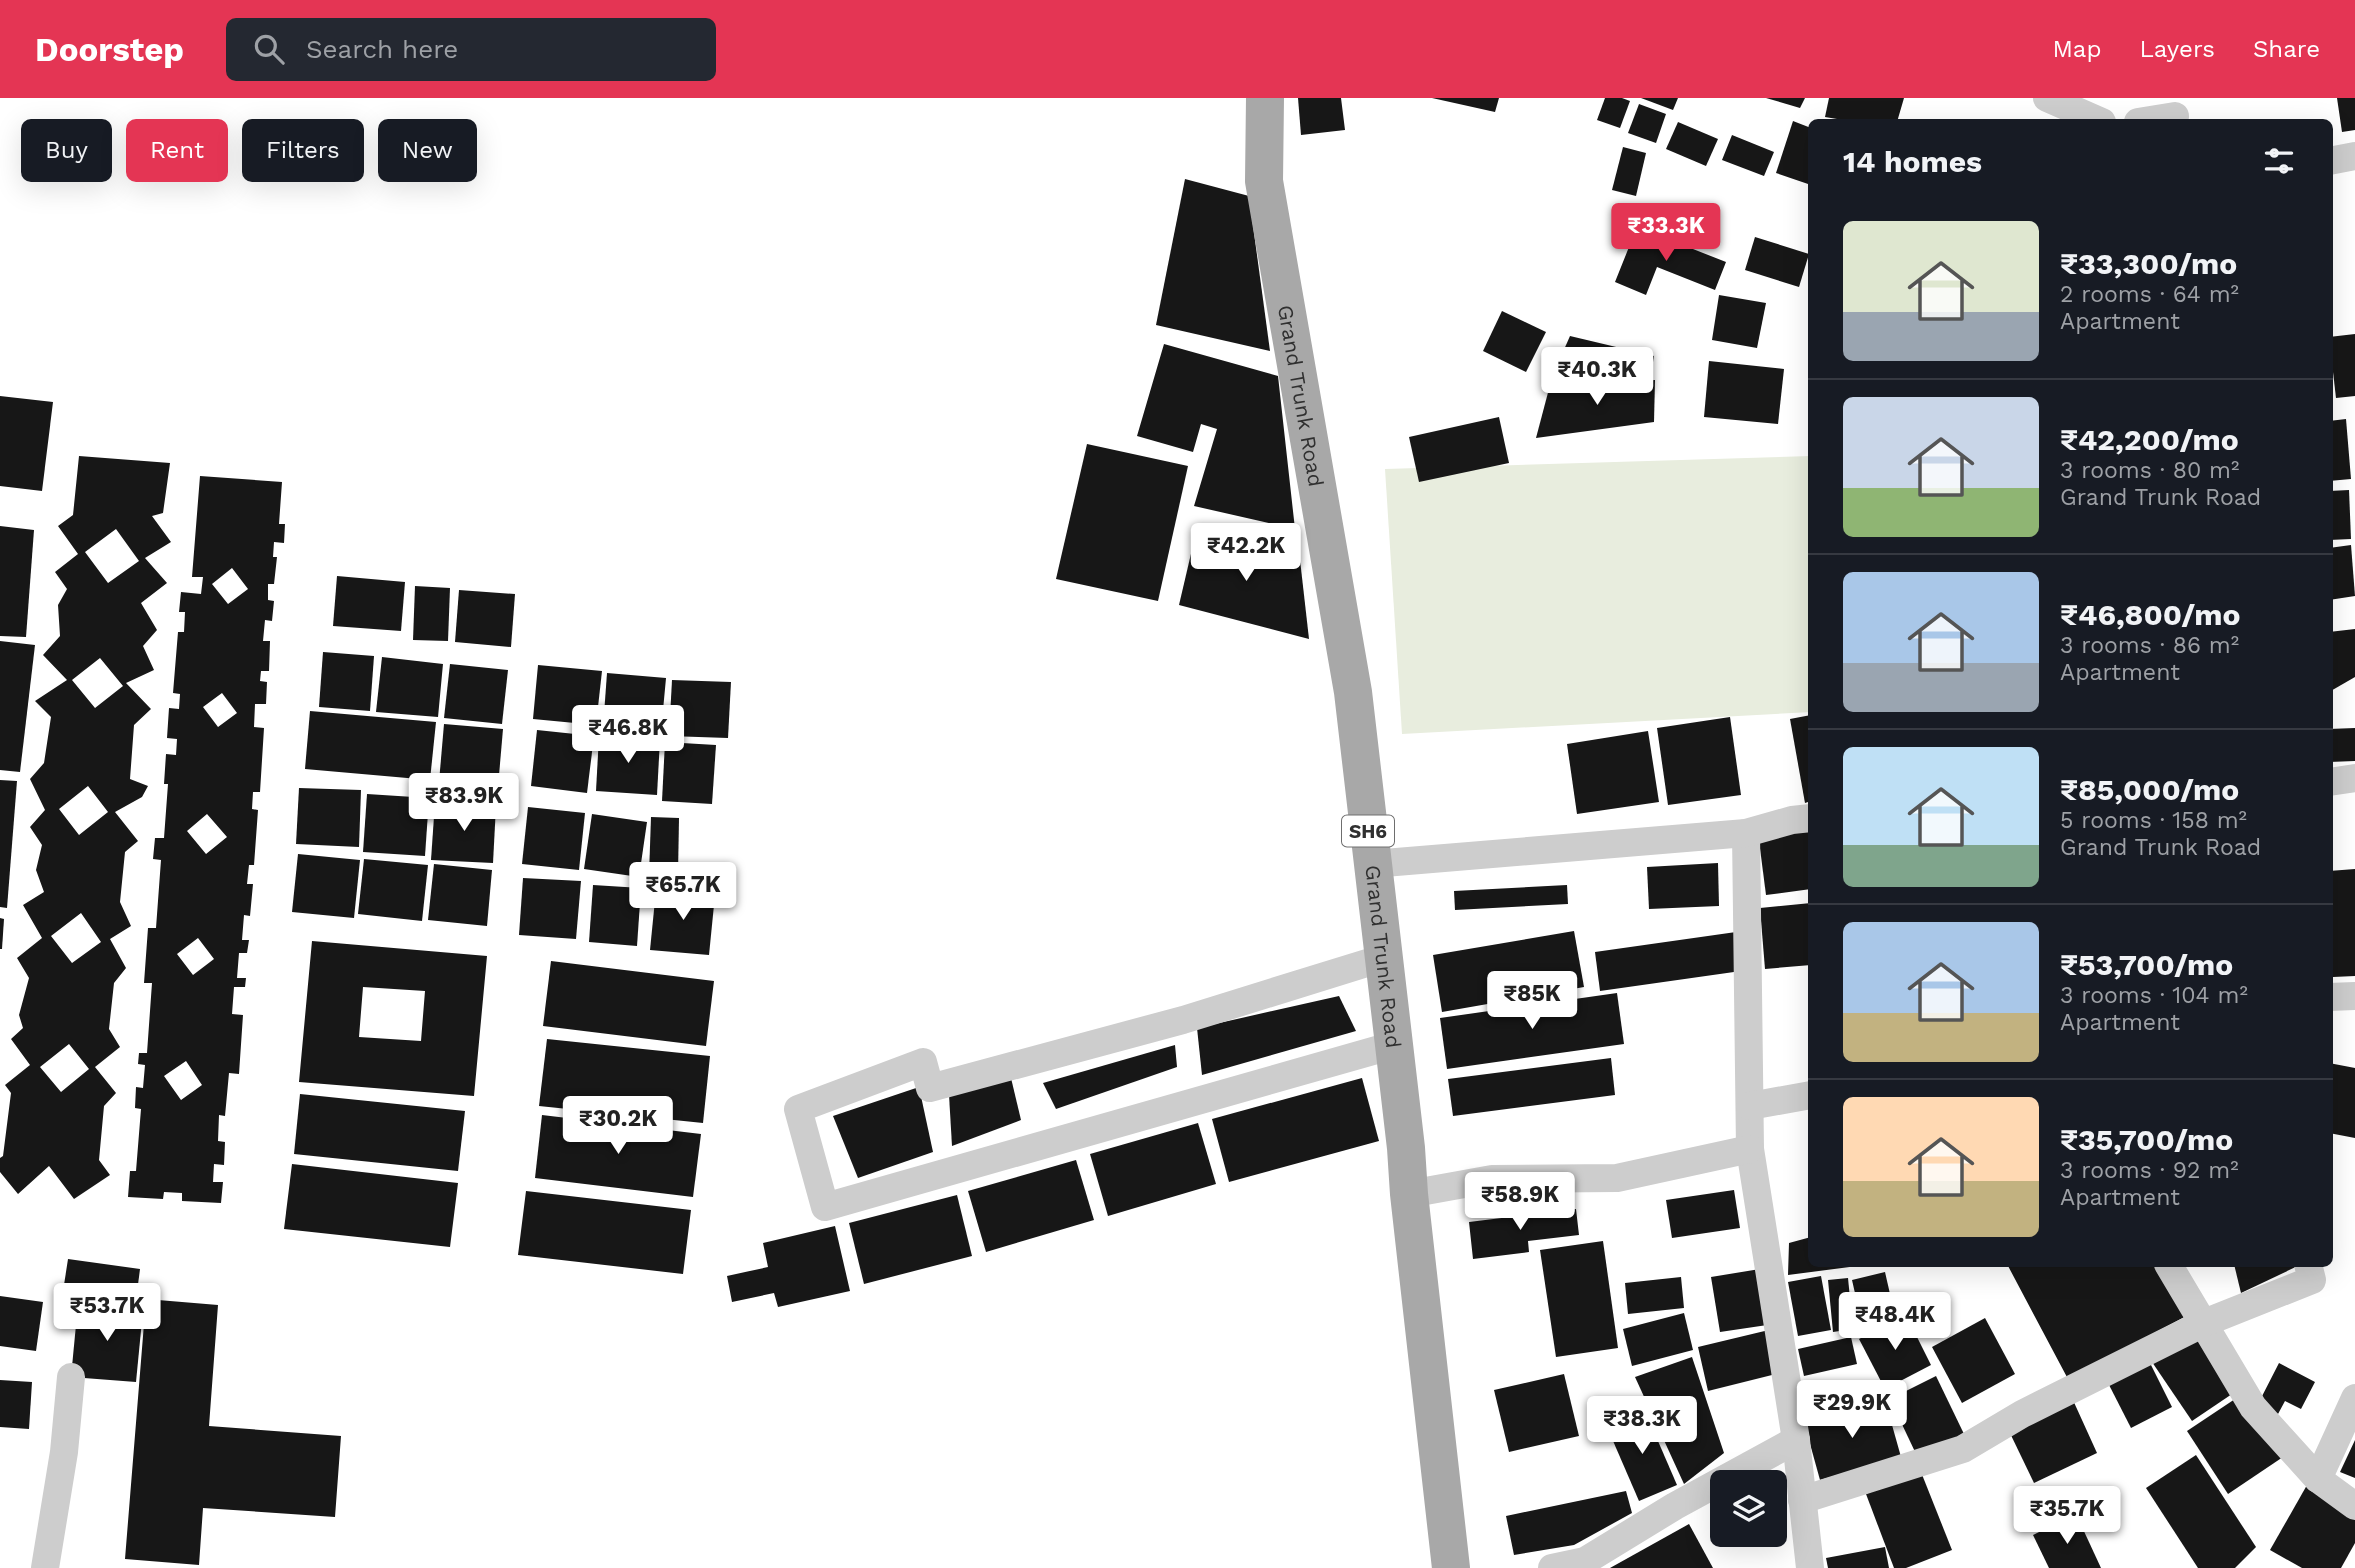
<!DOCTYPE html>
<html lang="en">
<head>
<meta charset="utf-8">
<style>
  :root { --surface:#171b24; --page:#242831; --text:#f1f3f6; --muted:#9ea1a6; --line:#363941; --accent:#e43554 }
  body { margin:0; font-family:"Work Sans",sans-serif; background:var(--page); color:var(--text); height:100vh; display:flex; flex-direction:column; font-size:26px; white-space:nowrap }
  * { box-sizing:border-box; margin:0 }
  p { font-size:23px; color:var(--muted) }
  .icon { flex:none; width:38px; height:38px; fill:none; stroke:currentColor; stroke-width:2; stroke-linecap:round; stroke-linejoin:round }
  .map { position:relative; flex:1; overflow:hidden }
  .drawer { position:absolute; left:1808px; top:21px; width:525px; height:1148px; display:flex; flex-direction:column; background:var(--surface); border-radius:10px; box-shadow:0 7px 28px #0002 }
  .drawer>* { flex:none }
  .banner { position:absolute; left:21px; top:21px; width:665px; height:63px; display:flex; gap:14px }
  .tools { position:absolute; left:1710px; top:1372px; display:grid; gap:14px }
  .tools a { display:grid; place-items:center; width:77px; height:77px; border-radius:10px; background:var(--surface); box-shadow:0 7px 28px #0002; font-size:35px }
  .price { position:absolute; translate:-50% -60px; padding:0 16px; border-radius:7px; background:#fff; color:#222; font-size:23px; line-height:46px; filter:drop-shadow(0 2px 4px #0008) }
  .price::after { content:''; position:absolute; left:50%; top:42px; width:21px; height:16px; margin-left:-10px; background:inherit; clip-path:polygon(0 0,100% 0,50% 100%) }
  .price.current { background:var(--accent); color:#fff }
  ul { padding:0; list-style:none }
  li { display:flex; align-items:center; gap:21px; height:175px; padding:0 35px }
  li+li { border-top:2px solid var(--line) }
  li span { display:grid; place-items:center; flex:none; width:196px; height:140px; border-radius:10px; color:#555 }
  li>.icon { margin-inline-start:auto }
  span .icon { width:84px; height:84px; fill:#fffc; stroke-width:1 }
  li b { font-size:30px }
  h2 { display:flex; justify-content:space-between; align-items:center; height:84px; padding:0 35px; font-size:30px }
  .tag { padding:0 24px; border-radius:10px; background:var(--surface); box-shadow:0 7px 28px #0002; font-size:24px; line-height:63px }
  .tag.current { background:var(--accent); color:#fff }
  header { display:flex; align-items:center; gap:42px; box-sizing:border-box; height:98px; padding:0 35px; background:var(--accent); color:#fff }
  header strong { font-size:33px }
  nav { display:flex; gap:38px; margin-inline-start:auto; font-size:24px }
  .search { width:490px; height:63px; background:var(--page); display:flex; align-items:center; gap:18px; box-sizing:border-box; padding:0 24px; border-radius:10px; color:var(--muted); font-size:26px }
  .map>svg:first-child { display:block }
  .green { fill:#e8edde }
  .building { fill:#171717; fill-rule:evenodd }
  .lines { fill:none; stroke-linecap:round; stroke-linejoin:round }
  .street { stroke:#cdcdcd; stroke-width:28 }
  .primary { stroke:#a8a8a8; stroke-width:38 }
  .labels { text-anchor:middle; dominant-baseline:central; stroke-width:7; stroke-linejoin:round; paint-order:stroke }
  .shield { fill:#fff; stroke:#6e6e6e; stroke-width:2 }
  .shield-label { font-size:19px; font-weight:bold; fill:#303030 }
  .street-label { font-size:21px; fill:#303030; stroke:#fff }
</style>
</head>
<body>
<header>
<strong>Doorstep</strong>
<div class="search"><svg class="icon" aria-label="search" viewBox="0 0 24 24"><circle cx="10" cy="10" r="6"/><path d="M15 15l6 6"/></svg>Search here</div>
<nav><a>Map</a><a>Layers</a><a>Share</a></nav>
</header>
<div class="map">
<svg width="2355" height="1470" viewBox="0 0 2355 1470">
  <rect width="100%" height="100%" fill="#fff"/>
  <path class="green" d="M1811 358V614L1402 636 1385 371Z"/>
  <g class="building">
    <path d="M1298 0H1341L1345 32 1301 37Z"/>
    <path d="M1432 0H1499L1495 14Z"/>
    <path d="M1605 0H1622L1630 3 1620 30 1597 22Z"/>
    <path d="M1641 0H1678L1673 12Z"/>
    <path d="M1766 0H1805L1800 10Z"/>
    <path d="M1829 0H1904L1897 24H1855L1825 19Z"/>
    <path d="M2337 0H2355V32L2342 34Z"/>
    <path d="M1639 6 1666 16 1656 45 1628 35Z"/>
    <path d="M1793 23 1811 30V87L1776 75Z"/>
    <path d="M1678 24 1718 41 1706 68 1666 51Z"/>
    <path d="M1732 37 1774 54 1764 78 1722 62Z"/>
    <path d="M1623 49 1646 55 1636 98 1612 92Z"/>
    <path d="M1185 81 1249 98 1270 253 1156 227Z"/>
    <path d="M1637 129 1726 164 1715 192 1657 169 1646 197 1615 184Z"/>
    <path d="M1755 139 1809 156 1799 189 1745 172Z"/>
    <path d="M1719 197 1766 205 1757 250 1712 242Z"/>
    <path d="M1502 213 1546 234 1526 274 1483 253Z"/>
    <path d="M2355 236V298L2336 300 2329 239Z"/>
    <path d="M1570 238 1654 258 1652 270 1555 272Z"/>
    <path d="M1164 246 1278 278 1295 431 1194 408 1217 331 1201 326 1193 354 1137 338Z"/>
    <path d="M1709 263 1784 271 1778 326 1704 319Z"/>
    <path d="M1655 282 1654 324 1536 340 1550 287Z"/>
    <path d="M0 298 53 304 42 393 0 388Z"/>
    <path d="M1499 319 1509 365 1419 384 1409 339Z"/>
    <path d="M2346 321 2351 381 2329 383V323Z"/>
    <path d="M1087 346 1188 368 1158 503 1056 481Z"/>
    <path d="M79 358 170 365 163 415 152 418 171 444 145 460 167 485 141 505 157 532 143 548 154 572 126 585 151 611 134 627 130 681 148 688 142 699 115 714 138 743 125 754 120 804 131 828 110 841 126 870 114 885 109 931 120 949 95 969 116 995 104 1008 99 1062 110 1077 74 1101 49 1068 18 1096 0 1074V1060L3 1058 11 995 5 987 30 967 11 941 23 930 19 917 29 880 17 860 42 840 23 807 44 794 36 772 42 747 30 729 45 712 30 681 44 665 51 619 35 603 67 582 43 557 60 538 58 507 67 491 55 474 78 456 58 428 73 417ZM116 431 139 463 108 485 85 454ZM100 560 123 588 95 610 72 582ZM88 688 108 714 79 737 59 711ZM81 815 101 844 72 865 51 838ZM69 946 89 971 61 994 40 969Z"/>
    <path d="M200 378 282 384 279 426H285L284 445 274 444 273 459H277L274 486H268V502L274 503 272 523 265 522 263 543H270L269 573H261L260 583 267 584 266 606H255L254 629 264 630 260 694H253L252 711 258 712 254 767H249L247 786H253L250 818 244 817 242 842H249L247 855H239L237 880H246L245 889H234L232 916 243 917 239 976 229 975 225 1018 219 1017 218 1043 225 1044 224 1067 214 1066 213 1084H223L221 1105 182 1103V1095L164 1094 163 1101 128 1099 130 1073H136L141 1011 135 1010 136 989 143 990 145 967 138 966 139 955H147L152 885H144L148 830H156L161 762 153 761 155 740H164L168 686H164L166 656 176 657 177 641 167 640 169 610 179 611 180 596 173 595 178 534H184L185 514H179L181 494 201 496 203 479H192ZM232 470 248 491 228 506 212 486ZM222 595 237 615 218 629 203 609ZM207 716 227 739 206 756 187 733ZM198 840 214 861 193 877 177 856ZM186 963 202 987 181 1002 164 978Z"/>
    <path d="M2349 392 2351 441 2329 442V393Z"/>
    <path d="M0 428 34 432 26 539 0 538Z"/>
    <path d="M1197 430 1299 453 1309 541 1179 507Z"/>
    <path d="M2351 447 2355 498 2329 502V450Z"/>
    <path d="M337 478 405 484 401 533 333 528Z"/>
    <path d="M415 488 450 490 448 543 413 542Z"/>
    <path d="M459 492 515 496 511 549 455 544Z"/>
    <path d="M2355 531V579L2329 594V534Z"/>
    <path d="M0 543 35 547 20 674 0 672Z"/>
    <path d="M323 554 374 558 370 613 319 609Z"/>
    <path d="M382 559 443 566 438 619 376 614Z"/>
    <path d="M450 566 508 572 502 626 444 620Z"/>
    <path d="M538 567 602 573 596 627 533 621Z"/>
    <path d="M607 575 666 580 661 634 603 630Z"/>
    <path d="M672 582 731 584 728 640 669 638Z"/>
    <path d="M310 613 436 624 430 682 305 671Z"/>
    <path d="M1811 617V703L1805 705 1790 621Z"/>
    <path d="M1730 619 1741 697 1668 707 1657 630Z"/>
    <path d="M444 626 503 631 498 689 439 684Z"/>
    <path d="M2355 630V663L2329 664V631Z"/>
    <path d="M537 632 594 638 587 695 531 688Z"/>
    <path d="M1648 633 1659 704 1577 716 1567 646Z"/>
    <path d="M599 638 660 641 657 697 596 693Z"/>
    <path d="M665 644 716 647 712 706 662 703Z"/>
    <path d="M0 682 17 683 7 810 0 809Z"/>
    <path d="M299 690 361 692 359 749 296 746Z"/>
    <path d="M367 696 429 700 425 758 363 754Z"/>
    <path d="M435 704 496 708 493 765 431 762Z"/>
    <path d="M528 709 585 715 579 772 522 766Z"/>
    <path d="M592 716 647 724 639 779 584 771Z"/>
    <path d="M651 719 679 720 678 777H649Z"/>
    <path d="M1811 729V791L1766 797 1758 735Z"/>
    <path d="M298 756 360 762 354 820 292 814Z"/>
    <path d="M364 761 428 767 422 823 358 816Z"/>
    <path d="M1718 765 1719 808 1649 811 1647 769Z"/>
    <path d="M434 766 492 772 487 828 428 822Z"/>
    <path d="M2355 771V878L2333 879 2329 773Z"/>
    <path d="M523 780 581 783 576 841 519 837Z"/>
    <path d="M593 787 641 790 637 848 589 844Z"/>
    <path d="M1567 787 1568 806 1455 812 1454 793Z"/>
    <path d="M656 792 715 797 709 857 650 852Z"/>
    <path d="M1811 805V867L1765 871 1760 810Z"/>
    <path d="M0 820 4 821 2 851H0Z"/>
    <path d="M1574 833 1584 889 1442 914 1433 857Z"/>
    <path d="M1736 834 1741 873 1600 893 1595 854Z"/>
    <path d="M312 843 487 858 474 998 299 984ZM363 889 425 893 421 943 359 939Z"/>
    <path d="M551 863 714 883 706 948 543 928Z"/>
    <path d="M1617 895 1624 946 1447 971 1440 920Z"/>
    <path d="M1339 898 1356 933 1202 977 1197 930Z"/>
    <path d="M547 941 710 958 703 1025 539 1008Z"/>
    <path d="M1175 947 1177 969 1056 1011 1043 985Z"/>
    <path d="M1611 960 1615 997 1453 1018 1448 981Z"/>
    <path d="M2329 965 2355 970V1040L2329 1035Z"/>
    <path d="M1011 980 1021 1022 952 1048 949 997Z"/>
    <path d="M1362 980 1379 1043 1229 1084 1212 1021Z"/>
    <path d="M919 989 933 1054 858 1080 833 1018Z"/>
    <path d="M300 996 465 1013 458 1073 294 1056Z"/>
    <path d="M542 1017 701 1036 693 1099 535 1080Z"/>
    <path d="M1198 1025 1216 1086 1108 1118 1090 1056Z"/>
    <path d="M1076 1062 1094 1122 986 1154 968 1093Z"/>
    <path d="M292 1066 458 1085 450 1149 284 1131Z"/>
    <path d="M1734 1092 1740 1130 1672 1140 1666 1102Z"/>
    <path d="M526 1093 691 1112 683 1176 518 1157Z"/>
    <path d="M957 1097 972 1158 864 1186 849 1125Z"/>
    <path d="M1576 1111 1579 1137 1528 1143 1529 1154 1473 1161 1469 1124Z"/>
    <path d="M835 1128 850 1193 778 1209 774 1195 732 1204 727 1178 768 1169 763 1145Z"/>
    <path d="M1811 1139V1166L1865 1167 1788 1177 1789 1145Z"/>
    <path d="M1603 1143 1618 1250 1556 1259 1540 1152Z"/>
    <path d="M68 1161 140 1171 135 1210 62 1200Z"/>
    <path d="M2007 1166H2051L2052 1168 2057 1166H2165L2192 1215 2068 1281Z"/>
    <path d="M2234 1166H2302L2241 1195Z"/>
    <path d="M1766 1170 1774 1226 1720 1234 1711 1179Z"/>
    <path d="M1885 1174 1895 1218 1862 1226 1852 1182Z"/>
    <path d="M1821 1178 1831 1232 1798 1238 1788 1184Z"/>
    <path d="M1681 1179 1684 1210 1628 1216 1625 1185Z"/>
    <path d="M1848 1180 1853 1231 1833 1234 1828 1182Z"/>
    <path d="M0 1198 43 1204 36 1253 0 1248Z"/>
    <path d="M146 1201 218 1207 209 1328 341 1338 335 1419 203 1410 199 1467 125 1461Z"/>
    <path d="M78 1206 143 1212 136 1284 71 1279Z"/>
    <path d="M1684 1215 1693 1252 1632 1268 1623 1231Z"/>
    <path d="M1906 1217 1931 1267 1885 1291 1859 1241Z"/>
    <path d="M1985 1220 2015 1276 1962 1305 1932 1249Z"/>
    <path d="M1773 1231 1784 1274 1708 1293 1698 1249Z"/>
    <path d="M2196 1235 2235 1294 2192 1323 2152 1264Z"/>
    <path d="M1851 1239 1857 1266 1804 1278 1798 1251Z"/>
    <path d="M1692 1259 1724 1355 1684 1386 1635 1279Z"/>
    <path d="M2147 1259 2172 1309 2131 1330 2106 1281Z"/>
    <path d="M2279 1265 2315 1284 2301 1311 2285 1303 2278 1316 2258 1306Z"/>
    <path d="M1564 1276 1579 1338 1509 1354 1494 1292Z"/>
    <path d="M1936 1278 1964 1336 1917 1358 1890 1301Z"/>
    <path d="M0 1282 32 1284 29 1331 0 1329Z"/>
    <path d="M2241 1297 2283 1359 2228 1396 2187 1333Z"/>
    <path d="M2072 1300 2097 1355 2034 1385 2008 1331Z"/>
    <path d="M1885 1302 1901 1359 1820 1382 1804 1324Z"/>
    <path d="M1645 1313 1677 1387 1639 1403 1607 1329Z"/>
    <path d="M2355 1342V1380L2340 1374Z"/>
    <path d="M2196 1357 2256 1449 2235 1470H2198L2146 1390Z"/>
    <path d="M1921 1374 1952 1452 1906 1470H1894L1866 1396Z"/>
    <path d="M2307 1387 2355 1414V1445L2341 1470H2302L2270 1452Z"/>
    <path d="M1626 1393 1632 1415 1574 1447 1514 1457 1506 1418Z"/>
    <path d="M2076 1416 2101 1470H2049L2033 1437Z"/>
    <path d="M1689 1426 1713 1470H1610Z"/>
    <path d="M1885 1449 1889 1470H1828L1826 1460Z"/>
  </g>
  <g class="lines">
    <g class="street">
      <path d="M2047 0 2102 24"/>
      <path d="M2138 24 2175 18"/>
      <path d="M2329 63 2355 58"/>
      <path d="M2329 684 2355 680"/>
      <path d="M1746 735 1750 1051 1796 1342 1810 1470"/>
      <path d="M1372 766 1746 735 1792 722 1811 720"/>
      <path d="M1383 860 1183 922 930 990 923 964 798 1011 825 1109 1394 947"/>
      <path d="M2329 899 2355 898"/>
      <path d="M1750 1008 1811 997"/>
      <path d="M1409 1096 1492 1081 1617 1080 1750 1051"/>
      <path d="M2168 1166 2253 1309 2318 1381 2355 1408"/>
      <path d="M2318 1381 2355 1300"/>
      <path d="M1802 1402 1963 1351 2022 1316 2204 1225 2312 1182 2308 1166"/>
      <path d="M45 1470 64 1354 71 1279"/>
      <path d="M1552 1470 1585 1463 1675 1408 1796 1342"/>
    </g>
    <path class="primary" id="s1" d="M1265 0 1264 83 1353 594 1406 1050 1409 1096 1451 1470"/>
  </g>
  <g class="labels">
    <rect class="shield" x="1342" y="717.5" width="52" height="31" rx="5"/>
    <g class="shield-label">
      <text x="1368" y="733">SH6</text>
    </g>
    <g class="street-label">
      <text stroke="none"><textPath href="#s1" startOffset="301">Grand Trunk Road</textPath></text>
      <text stroke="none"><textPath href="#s1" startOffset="868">Grand Trunk Road</textPath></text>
    </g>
  </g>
</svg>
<div class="tools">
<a><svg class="icon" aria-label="layers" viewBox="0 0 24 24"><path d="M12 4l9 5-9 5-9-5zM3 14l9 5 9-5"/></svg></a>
</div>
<b class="price current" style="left:1666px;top:165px">₹33.3K</b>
<b class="price" style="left:1597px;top:309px">₹40.3K</b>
<b class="price" style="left:1246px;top:485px">₹42.2K</b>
<b class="price" style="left:628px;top:667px">₹46.8K</b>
<b class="price" style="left:464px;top:735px">₹83.9K</b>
<b class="price" style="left:683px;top:824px">₹65.7K</b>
<b class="price" style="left:1532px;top:933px">₹85K</b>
<b class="price" style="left:618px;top:1058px">₹30.2K</b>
<b class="price" style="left:1520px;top:1134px">₹58.9K</b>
<b class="price" style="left:107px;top:1245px">₹53.7K</b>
<b class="price" style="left:1895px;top:1254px">₹48.4K</b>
<b class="price" style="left:1852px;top:1342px">₹29.9K</b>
<b class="price" style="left:1642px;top:1358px">₹38.3K</b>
<b class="price" style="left:2067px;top:1448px">₹35.7K</b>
<div class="banner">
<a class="tag">Buy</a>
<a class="tag current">Rent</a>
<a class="tag">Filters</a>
<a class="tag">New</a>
</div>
<section class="drawer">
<h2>14 homes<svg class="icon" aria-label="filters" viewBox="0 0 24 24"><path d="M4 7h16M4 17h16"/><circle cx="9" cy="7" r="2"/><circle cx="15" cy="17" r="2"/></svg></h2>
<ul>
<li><span style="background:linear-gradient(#dfe7d0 65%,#9aa5b1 0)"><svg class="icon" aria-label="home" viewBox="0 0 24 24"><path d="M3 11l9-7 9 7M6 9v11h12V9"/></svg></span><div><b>₹33,300/mo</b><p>2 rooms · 64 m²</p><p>Apartment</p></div></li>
<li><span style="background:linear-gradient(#c9d6e8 65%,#8fb573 0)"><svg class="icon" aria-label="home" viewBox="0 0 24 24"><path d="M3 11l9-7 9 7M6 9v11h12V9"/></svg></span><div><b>₹42,200/mo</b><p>3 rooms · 80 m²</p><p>Grand Trunk Road</p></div></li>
<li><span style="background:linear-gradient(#a9c7e8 65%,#9aa5b1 0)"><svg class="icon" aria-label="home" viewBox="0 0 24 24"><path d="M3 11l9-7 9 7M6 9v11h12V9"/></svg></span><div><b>₹46,800/mo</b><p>3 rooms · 86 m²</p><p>Apartment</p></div></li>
<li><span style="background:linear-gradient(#bfe0f5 70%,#7fa58c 0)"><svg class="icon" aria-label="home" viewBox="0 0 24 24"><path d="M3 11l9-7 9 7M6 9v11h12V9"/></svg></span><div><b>₹85,000/mo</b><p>5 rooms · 158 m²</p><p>Grand Trunk Road</p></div></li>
<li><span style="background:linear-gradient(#a9c7e8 65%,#c2b280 0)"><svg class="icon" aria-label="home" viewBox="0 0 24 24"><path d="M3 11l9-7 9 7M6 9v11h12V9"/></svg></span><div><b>₹53,700/mo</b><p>3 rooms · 104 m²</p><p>Apartment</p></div></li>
<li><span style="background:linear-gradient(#ffd9b3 60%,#c2b280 0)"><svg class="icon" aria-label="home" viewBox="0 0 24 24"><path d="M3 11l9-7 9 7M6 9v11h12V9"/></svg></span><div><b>₹35,700/mo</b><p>3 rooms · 92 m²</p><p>Apartment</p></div></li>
</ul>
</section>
</div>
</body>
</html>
